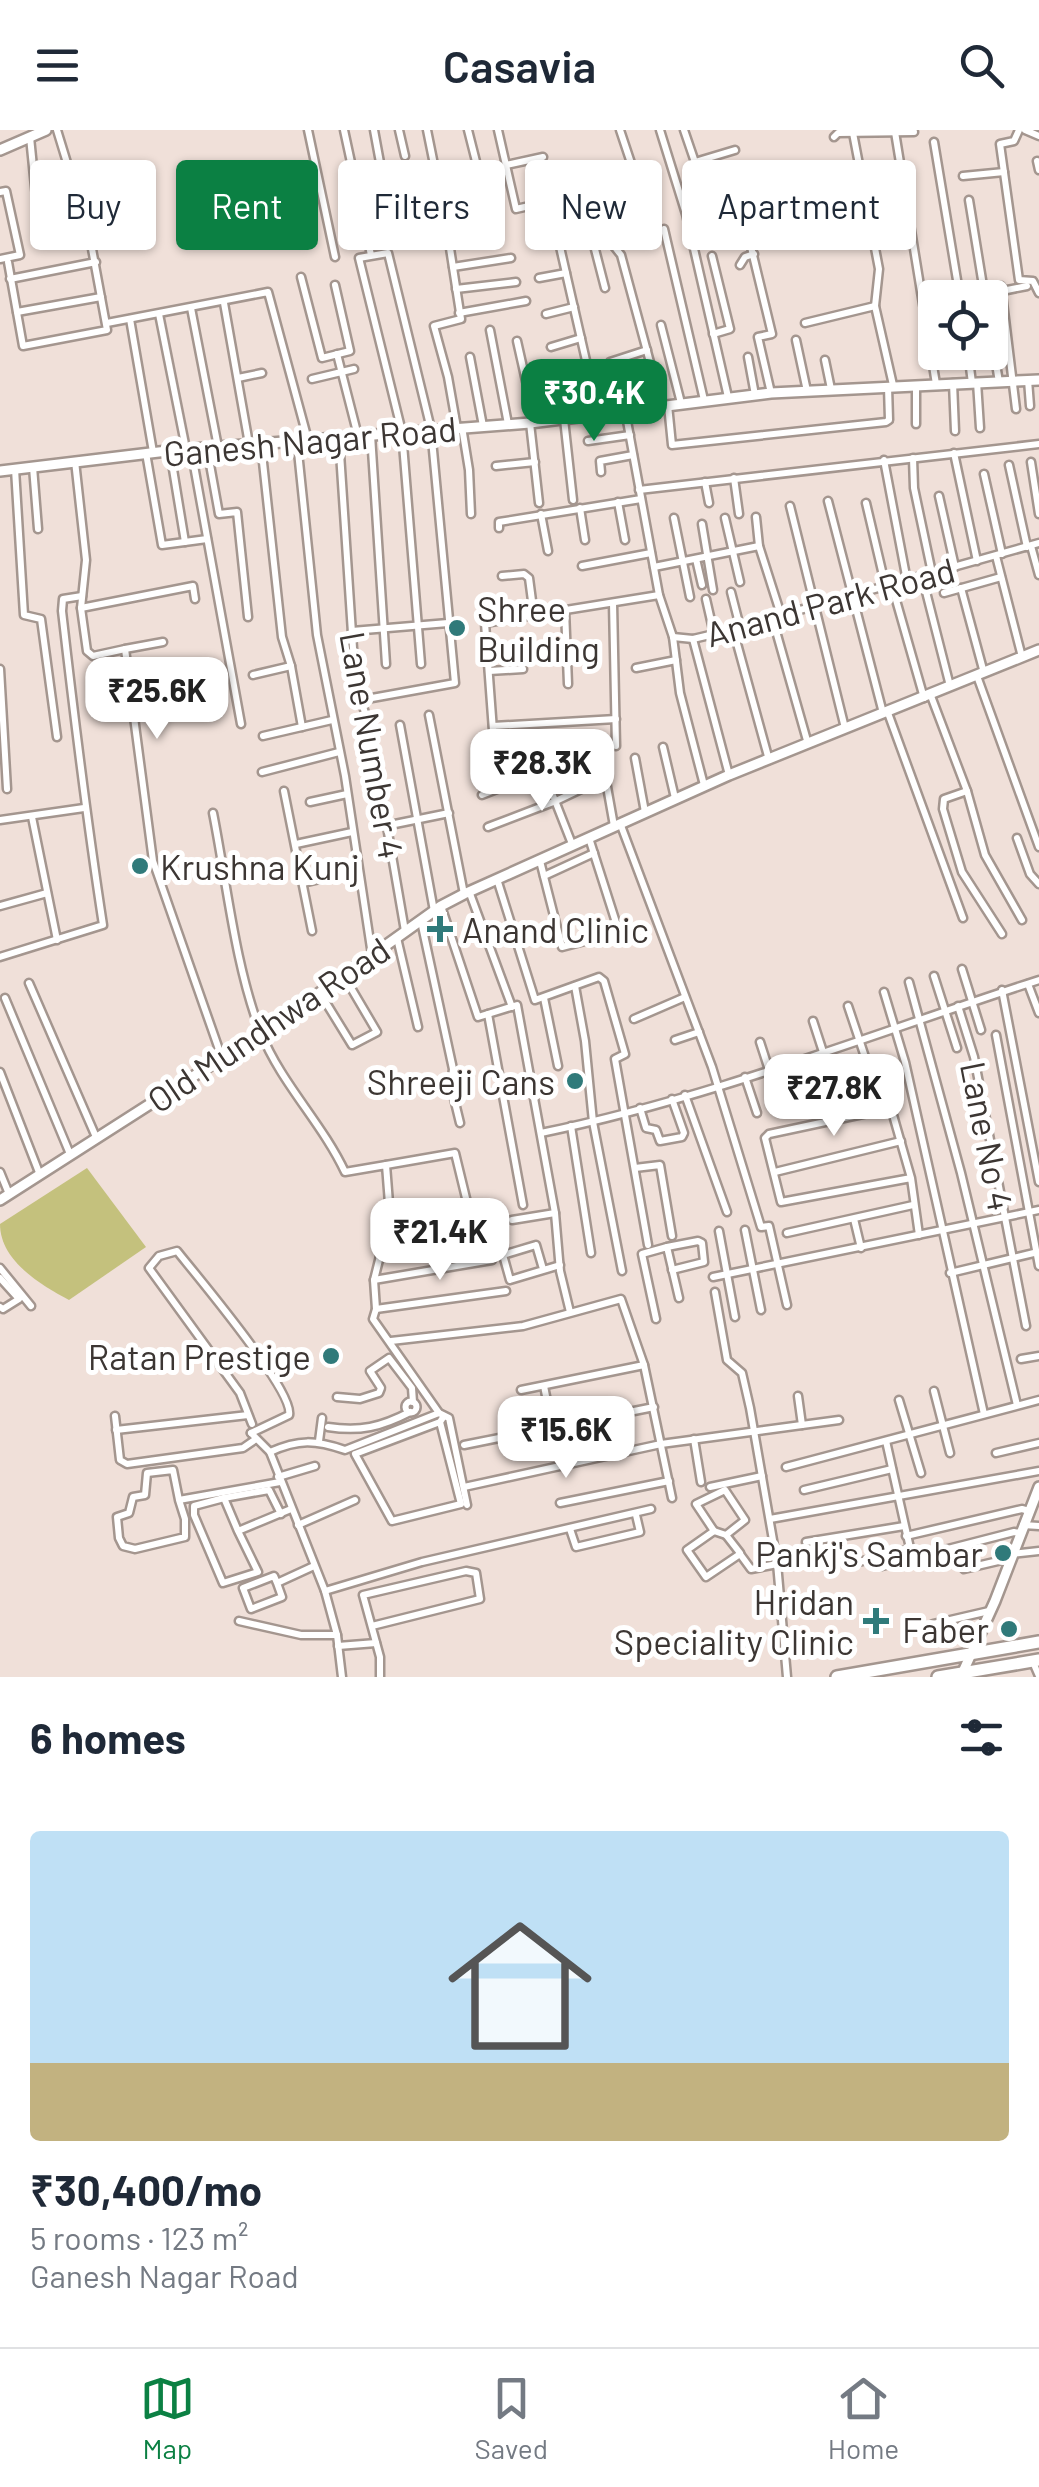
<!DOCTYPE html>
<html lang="en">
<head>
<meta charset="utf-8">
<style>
  :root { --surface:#fff; --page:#f6f6f7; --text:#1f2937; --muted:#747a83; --line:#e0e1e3; --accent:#0b8043 }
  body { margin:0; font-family:Barlow,sans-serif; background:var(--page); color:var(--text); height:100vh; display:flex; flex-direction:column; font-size:38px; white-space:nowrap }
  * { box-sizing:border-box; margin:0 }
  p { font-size:32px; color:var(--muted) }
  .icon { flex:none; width:55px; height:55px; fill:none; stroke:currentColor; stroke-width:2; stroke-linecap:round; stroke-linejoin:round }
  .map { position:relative; height:1547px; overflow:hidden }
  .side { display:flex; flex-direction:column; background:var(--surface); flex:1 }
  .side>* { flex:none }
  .top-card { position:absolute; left:30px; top:30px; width:980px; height:90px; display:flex; gap:20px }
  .buttons { position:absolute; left:918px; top:150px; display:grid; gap:20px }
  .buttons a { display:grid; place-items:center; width:90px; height:90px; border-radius:10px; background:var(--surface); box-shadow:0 2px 8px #0004; font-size:50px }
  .price { position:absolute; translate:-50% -85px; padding:0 22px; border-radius:20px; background:#fff; color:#222; font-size:32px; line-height:65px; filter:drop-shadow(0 2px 5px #0008) }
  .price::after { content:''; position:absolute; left:50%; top:60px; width:30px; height:22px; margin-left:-15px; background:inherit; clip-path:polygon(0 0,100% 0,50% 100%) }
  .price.active { background:var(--accent); color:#fff }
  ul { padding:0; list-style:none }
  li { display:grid; align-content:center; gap:20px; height:530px; padding:0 30px }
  li span { display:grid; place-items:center; height:310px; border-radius:10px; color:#555 }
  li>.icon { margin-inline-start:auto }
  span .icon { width:180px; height:180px; fill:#fffc; stroke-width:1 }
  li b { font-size:42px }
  h2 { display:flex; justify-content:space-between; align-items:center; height:120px; padding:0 30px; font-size:42px }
  .chip { padding:0 35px; border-radius:10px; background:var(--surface); box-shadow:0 2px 8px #0004; font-size:35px; line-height:90px }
  .chip.active { background:var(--accent); color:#fff }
  header { display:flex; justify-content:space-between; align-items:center; height:130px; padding:0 30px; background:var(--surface); font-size:45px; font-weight:600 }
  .tab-bar { display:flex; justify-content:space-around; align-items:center; height:140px; border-top:2px solid var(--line); background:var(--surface); font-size:28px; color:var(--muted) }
  .tab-bar a { display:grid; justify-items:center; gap:5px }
  .tab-bar .active { color:var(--accent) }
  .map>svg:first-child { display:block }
  .green { fill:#c4c17d }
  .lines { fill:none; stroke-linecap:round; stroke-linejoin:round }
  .street-casing { stroke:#a4968f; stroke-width:11 }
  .secondary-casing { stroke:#a4968f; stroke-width:14 }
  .highway-casing { stroke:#a4968f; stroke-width:16 }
  .street { stroke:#fff; stroke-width:6 }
  .secondary { stroke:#fff; stroke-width:9 }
  .highway { stroke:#fff; stroke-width:11 }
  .poi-dot { fill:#307a7a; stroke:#fff; stroke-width:4 }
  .labels { text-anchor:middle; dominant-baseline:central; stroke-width:10; stroke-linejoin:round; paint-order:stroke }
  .street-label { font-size:35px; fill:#3c3633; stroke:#fff }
  .poi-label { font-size:35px; fill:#3c3633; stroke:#fff; text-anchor:end }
</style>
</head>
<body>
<header><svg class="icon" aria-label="menu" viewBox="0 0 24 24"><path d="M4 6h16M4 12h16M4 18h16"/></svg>Casavia<svg class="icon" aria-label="search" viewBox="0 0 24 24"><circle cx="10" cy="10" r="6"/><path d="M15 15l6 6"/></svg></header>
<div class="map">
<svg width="1039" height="1547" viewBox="0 0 1039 1547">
  <rect width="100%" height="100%" fill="#f0e0d9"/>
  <path class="green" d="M87 1038 146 1117 69 1170C41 1155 0 1131 0 1094Z"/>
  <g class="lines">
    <g class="street-casing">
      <g id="street">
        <path d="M308 0 335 127"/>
        <path d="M344 0 371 125"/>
        <path d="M374 0 381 38"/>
        <path d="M399 0 405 26"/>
        <path d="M427 0 447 99 461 189 434 196 448 247 457 298"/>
        <path d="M468 0 485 67 492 109"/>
        <path d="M498 0 516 79 621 55"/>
        <path d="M620 0 651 93"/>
        <path d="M660 0 686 84 728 267"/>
        <path d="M684 0 711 79"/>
        <path d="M1019 0 1014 11 1000 14 1019 150 1033 151 1039 163"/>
        <path d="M1025 0 1039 6"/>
        <path d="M895 2 936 254"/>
        <path d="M853 3 879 139 875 176 893 255"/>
        <path d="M30 7 36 67"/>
        <path d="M834 7 838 3 914 2"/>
        <path d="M934 12 960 168"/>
        <path d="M1037 31 1039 40"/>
        <path d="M695 32 735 20"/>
        <path d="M506 35 543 27"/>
        <path d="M963 46 1004 42"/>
        <path d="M0 62 6 61 20 125 0 129"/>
        <path d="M706 66 746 54"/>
        <path d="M969 70 985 168"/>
        <path d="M744 88 772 204 758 207 771 263"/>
        <path d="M734 91 757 84"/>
        <path d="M555 95 598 283"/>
        <path d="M664 99 704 270"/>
        <path d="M532 113 558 107"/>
        <path d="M712 126 730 199 713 204"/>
        <path d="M8 132 23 216 107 200 90 108 57 0"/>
        <path d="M740 135 745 127 754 124"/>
        <path d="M453 137 511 128"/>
        <path d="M301 147 322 228 350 221 335 155"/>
        <path d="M539 148 566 143"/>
        <path d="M10 149 96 132"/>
        <path d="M1001 156 1016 279"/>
        <path d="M605 158 589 96 602 90 613 115 621 125 651 236 658 275"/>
        <path d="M456 159 516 152"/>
        <path d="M1002 161 1027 156"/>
        <path d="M224 173 249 314"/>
        <path d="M191 178 218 317"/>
        <path d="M17 182 101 167"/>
        <path d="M459 183 526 171"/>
        <path d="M159 184 186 319"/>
        <path d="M546 184 574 177"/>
        <path d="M130 189 153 322"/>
        <path d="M107 193 268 162 308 310"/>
        <path d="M805 193 875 176"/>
        <path d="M661 195 681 273"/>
        <path d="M990 198 999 252"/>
        <path d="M490 200 508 294"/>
        <path d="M796 210 807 261"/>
        <path d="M517 211 535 291"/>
        <path d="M551 217 581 208"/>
        <path d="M968 222 972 253"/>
        <path d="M337 224 358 306"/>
        <path d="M470 227 483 296"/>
        <path d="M748 227 755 265"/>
        <path d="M825 230 831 259"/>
        <path d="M610 232 647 220"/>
        <path d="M238 248 262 243"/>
        <path d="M312 249 354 239"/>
        <path d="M1028 250 1030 276"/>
        <path d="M977 252 980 298"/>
        <path d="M953 253 955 301"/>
        <path d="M668 275 672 315 886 292 889 290 888 257"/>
        <path d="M625 280 659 465 673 507 680 563 704 655"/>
        <path d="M564 289 573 370"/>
        <path d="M530 293 539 373"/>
        <path d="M916 294V256"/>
        <path d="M462 297 469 340 471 384"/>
        <path d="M371 305 386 534"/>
        <path d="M339 308 355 548 371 604 405 801"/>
        <path d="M588 311 630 305"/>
        <path d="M297 312 317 505 345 646 372 825"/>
        <path d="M261 314 282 507 291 536 302 597"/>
        <path d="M207 318 219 384 237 382 248 487"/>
        <path d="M191 319 241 594"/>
        <path d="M170 321 185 412"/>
        <path d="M146 323 162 415 207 409"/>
        <path d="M954 323 977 431"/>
        <path d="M913 328 914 358 932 443"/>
        <path d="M884 330 907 451"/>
        <path d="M75 331 86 430 81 478 87 521 93 526 125 519 153 731 222 928"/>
        <path d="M1031 332 1039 384"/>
        <path d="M1009 335 1027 417"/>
        <path d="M496 336 535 332"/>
        <path d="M33 337 38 399"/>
        <path d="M15 339 24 485 41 489 57 607"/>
        <path d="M601 342 600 331 633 325"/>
        <path d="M984 344 1002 424"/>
        <path d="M734 348 739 384"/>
        <path d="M705 352 709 373"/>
        <path d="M639 360 1039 314"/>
        <path d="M939 366 955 437"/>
        <path d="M828 371 883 583"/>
        <path d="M618 372 625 410"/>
        <path d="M866 373 886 458"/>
        <path d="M790 376 845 598"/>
        <path d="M580 378 585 410"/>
        <path d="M541 384 548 421"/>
        <path d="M756 387 759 416 781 485"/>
        <path d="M674 388 690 467"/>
        <path d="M725 388 740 452"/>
        <path d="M702 394 713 460"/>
        <path d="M499 398V392L641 369"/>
        <path d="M1031 416 1039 445"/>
        <path d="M996 426 1022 527"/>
        <path d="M696 429 702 455"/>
        <path d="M582 436 651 423"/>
        <path d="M654 437 759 416"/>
        <path d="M502 446 524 444 529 448 534 486"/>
        <path d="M922 446 950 556"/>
        <path d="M892 456 924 568"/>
        <path d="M961 458 984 543"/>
        <path d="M731 462 740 497"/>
        <path d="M944 463 1001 447"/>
        <path d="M706 469 714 504"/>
        <path d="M613 473 616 616"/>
        <path d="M81 478 193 456 195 469"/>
        <path d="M565 480 568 554"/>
        <path d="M772 487 808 614"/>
        <path d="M733 499 769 630"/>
        <path d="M352 501 448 493"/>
        <path d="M673 507 693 509 714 504 1039 413"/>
        <path d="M693 509 729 645"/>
        <path d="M125 519 163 512"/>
        <path d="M636 538 676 530"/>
        <path d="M0 539 7 659"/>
        <path d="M489 541 523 539"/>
        <path d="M253 545 291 536"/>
        <path d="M977 546 1039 717"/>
        <path d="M931 566 967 661 985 725 1022 790"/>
        <path d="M361 570 455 553 431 299 388 123 359 128 402 302 421 534"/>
        <path d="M888 583 963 788"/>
        <path d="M429 585 464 764"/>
        <path d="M400 595 434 781"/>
        <path d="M493 596 616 589"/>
        <path d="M263 606 332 590"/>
        <path d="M494 614 485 493 659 465"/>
        <path d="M663 617 675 668"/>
        <path d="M495 622 504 656"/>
        <path d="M635 628 645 682"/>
        <path d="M543 640 572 714"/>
        <path d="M262 642 339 622"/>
        <path d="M606 651 614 696"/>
        <path d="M284 661 312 801"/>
        <path d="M967 661 944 669 943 679 962 742 1002 804"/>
        <path d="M482 665 588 623"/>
        <path d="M310 672 347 664"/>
        <path d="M213 683C227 754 235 836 261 903 281 953 322 993 345 1042L386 1035 390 1086 374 1150 376 1179 373 1189 439 1283 449 1288 467 1375"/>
        <path d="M32 687 57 810"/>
        <path d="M0 690 84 678"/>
        <path d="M620 693 712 937 761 1097 769 1096 787 1175"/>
        <path d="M385 696 449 683"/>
        <path d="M488 697 556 671 602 649"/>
        <path d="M1017 708 1030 744 1039 754"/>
        <path d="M296 714 352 702"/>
        <path d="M540 731 562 817 619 802 589 708"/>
        <path d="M544 746 594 723"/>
        <path d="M497 749 535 870 599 847 604 851 625 924 615 929 648 1115"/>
        <path d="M303 753 358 740"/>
        <path d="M469 761 512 877"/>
        <path d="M0 776 47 763"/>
        <path d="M441 776 478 887 517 875 555 1083 560 1141 570 1182"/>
        <path d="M421 791 453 939 451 956 460 993"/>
        <path d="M397 808 418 897"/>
        <path d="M0 827 103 795C87 691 74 586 62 481L63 469 82 466"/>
        <path d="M962 839 981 900"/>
        <path d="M934 846 957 918"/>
        <path d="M909 852 961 1043 1017 1275"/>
        <path d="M29 853 96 1007"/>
        <path d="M1028 854 1039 883"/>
        <path d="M575 856 585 911 593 992 622 1141"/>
        <path d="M1002 860 1039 1052"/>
        <path d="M884 862 905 932 984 1284"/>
        <path d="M320 863 352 915 377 902 344 846"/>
        <path d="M5 868 70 1024"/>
        <path d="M544 868 558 936"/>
        <path d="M848 876 870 942"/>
        <path d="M958 876 974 927 1026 1196"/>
        <path d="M488 884 523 1075"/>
        <path d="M634 889 685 867"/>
        <path d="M813 891 836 962"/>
        <path d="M996 905 1039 1136"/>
        <path d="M675 910 699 902"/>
        <path d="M760 912 779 971"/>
        <path d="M791 932 803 973"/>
        <path d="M0 942 40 1045"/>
        <path d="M745 947 757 983"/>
        <path d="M685 965 727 1082"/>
        <path d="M640 978 646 998 656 1000 660 1011 682 1007 684 1003 672 969"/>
        <path d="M571 996 591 1123"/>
        <path d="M541 1003C711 968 875 903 1039 850"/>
        <path d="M635 1038 660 1035 672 1106"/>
        <path d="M0 1042 9 1064"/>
        <path d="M775 1042 901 1011"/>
        <path d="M911 1048 781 1072 765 1008 769 1004 891 978 911 1048 919 1105"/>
        <path d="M854 1089 861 1118"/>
        <path d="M512 1090 555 1083"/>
        <path d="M745 1100 761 1180"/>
        <path d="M719 1101 735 1187"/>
        <path d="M473 1103 485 1101"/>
        <path d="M787 1103 913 1075"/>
        <path d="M380 1116 474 1101 455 1023 386 1035"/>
        <path d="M667 1117 698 1111 702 1113 704 1132 672 1140"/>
        <path d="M0 1138 31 1176"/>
        <path d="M543 1139 536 1115 503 1125 510 1150 560 1135"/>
        <path d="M950 1143 1038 1122"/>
        <path d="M713 1147 1039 1080"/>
        <path d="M0 1148 19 1169 3 1179 0 1177"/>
        <path d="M374 1150 492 1130"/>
        <path d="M715 1162 727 1230 742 1243 750 1278 777 1433 787 1547"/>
        <path d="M376 1179 506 1161"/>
        <path d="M656 1189 642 1124 667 1117 679 1168"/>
        <path d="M391 1211 523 1196 621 1169 644 1235 672 1368"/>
        <path d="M1021 1229 1039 1226"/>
        <path d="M544 1256 552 1296"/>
        <path d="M521 1260 644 1235"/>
        <path d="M934 1261 950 1323"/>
        <path d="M798 1266 802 1295"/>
        <path d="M337 1267 360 1269 379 1263 381 1258 370 1241 389 1228 412 1258 413 1272"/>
        <path d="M899 1270 921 1343"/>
        <circle cx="411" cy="1277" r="5.5"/>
        <path d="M115 1286 120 1330 127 1334 243 1318 256 1309"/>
        <path d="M440 1292 461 1374 392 1391 355 1324 440 1292 444 1286"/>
        <path d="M328 1297C360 1302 381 1297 410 1282"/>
        <path d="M116 1300 248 1285"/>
        <path d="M251 1303 289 1285C295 1262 197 1146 177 1121L159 1126 149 1138 240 1263 252 1294"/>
        <path d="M251 1303 270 1322 325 1461 337 1505 342 1547"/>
        <path d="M694 1309 701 1352"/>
        <path d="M319 1311 322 1288"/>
        <path d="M886 1311 912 1427"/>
        <path d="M464 1315 654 1277"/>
        <path d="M270 1322C299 1309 315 1310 345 1320L439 1283"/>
        <path d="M996 1323 1039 1313"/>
        <path d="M786 1337 1039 1270"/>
        <path d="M278 1347 315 1336"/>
        <path d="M464 1357 661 1314 839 1290"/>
        <path d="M710 1357 762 1346"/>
        <path d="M804 1360 892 1339"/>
        <path d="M224 1368 269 1360 281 1384"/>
        <path d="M179 1370 173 1340 147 1343 145 1365 133 1367 129 1383 117 1387 119 1408 123 1416 135 1419 185 1407V1389L179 1370 280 1352"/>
        <path d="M560 1373 669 1351"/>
        <path d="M770 1389 1039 1341"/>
        <path d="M298 1395 355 1370"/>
        <path d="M1023 1395 1039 1396"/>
        <path d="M570 1399 576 1417 640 1402 636 1385"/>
        <path d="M238 1401 258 1442 223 1453 194 1385V1376L224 1368 238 1401 291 1379"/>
        <path d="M714 1401 696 1374 725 1360 745 1390 726 1405 740 1423"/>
        <path d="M726 1405 714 1401 687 1420 706 1447 740 1424 751 1439 804 1429"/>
        <path d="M906 1406 1022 1379 1029 1381"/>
        <path d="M806 1412 904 1396"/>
        <path d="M1012 1424 1039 1421"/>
        <path d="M855 1433 910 1419"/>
        <path d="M882 1436 1014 1402 1020 1403"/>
        <path d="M964 1439 1011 1428"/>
        <path d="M277 1453 282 1467 251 1479 243 1458 274 1446 277 1453 314 1436"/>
        <path d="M325 1461 422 1432 651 1379"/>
        <path d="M239 1491 301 1505H337"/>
        <path d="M933 1494 989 1481"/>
        <path d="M372 1496 480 1469 476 1443 466 1441 363 1465 380 1527V1547"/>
        <path d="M338 1516 376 1513"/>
        <path d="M1033 1532 1039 1546"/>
      </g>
    </g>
    <g class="secondary-casing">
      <g id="secondary">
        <path d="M0 20 46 0"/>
        <path d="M0 341 167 321 530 293 771 263 1039 250"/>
        <path d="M0 1070 283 889 441 776 464 764 729 645 1039 520"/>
        <path d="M962 1544 995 1471 1039 1357"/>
      </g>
    </g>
    <g class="highway-casing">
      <g id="highway">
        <path d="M837 1547 1039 1512"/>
        <path d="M938 1547 1039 1530"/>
      </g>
    </g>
    <use href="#street" class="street"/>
    <use href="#secondary" class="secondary"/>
    <use href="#highway" class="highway"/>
  </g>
  <g class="poi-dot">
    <circle cx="457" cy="498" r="10"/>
    <circle cx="140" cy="736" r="10"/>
    <path d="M435 784h10v10h10v10h-10v10h-10v-10h-10v-10h10z"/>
    <circle cx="575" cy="951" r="10"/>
    <circle cx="331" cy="1226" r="10"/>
    <circle cx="1003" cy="1423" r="10"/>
    <path d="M871 1476h10v10h10v10h-10v10h-10v-10h-10v-10h10z"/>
    <circle cx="1009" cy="1499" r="10"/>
  </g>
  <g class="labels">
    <g class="street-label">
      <text transform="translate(310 310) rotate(-5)">Ganesh Nagar Road</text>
      <text transform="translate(830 471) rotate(-15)">Anand Park Road</text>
      <text transform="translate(373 615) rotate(80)">Lane Number 4</text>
      <text transform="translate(268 894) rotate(-34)">Old Mundhwa Road</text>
      <text transform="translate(988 1006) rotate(79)">Lane No 4</text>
    </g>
    <g class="poi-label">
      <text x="477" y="478" text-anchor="start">Shree<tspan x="477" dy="40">Building</tspan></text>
      <text x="160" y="736" text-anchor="start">Krushna Kunj</text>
      <text x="462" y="799" text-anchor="start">Anand Clinic</text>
      <text x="555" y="951">Shreeji Cans</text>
      <text x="311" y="1226">Ratan Prestige</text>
      <text x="983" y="1423">Pankj's Sambar</text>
      <text x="854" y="1471">Hridan<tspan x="854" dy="40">Speciality Clinic</tspan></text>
      <text x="989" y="1499">Faber</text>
    </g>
  </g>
</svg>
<div class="buttons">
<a><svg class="icon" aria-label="locate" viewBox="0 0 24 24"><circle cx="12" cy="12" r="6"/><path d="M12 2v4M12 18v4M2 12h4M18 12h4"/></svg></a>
</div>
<b class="price active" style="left:594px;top:314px">₹30.4K</b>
<b class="price" style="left:157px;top:612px">₹25.6K</b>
<b class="price" style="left:542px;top:684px">₹28.3K</b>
<b class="price" style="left:834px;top:1009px">₹27.8K</b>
<b class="price" style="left:440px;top:1153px">₹21.4K</b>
<b class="price" style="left:566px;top:1351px">₹15.6K</b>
<div class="top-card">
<a class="chip">Buy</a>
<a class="chip active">Rent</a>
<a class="chip">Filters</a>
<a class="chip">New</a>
<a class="chip">Apartment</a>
</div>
</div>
<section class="side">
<h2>6 homes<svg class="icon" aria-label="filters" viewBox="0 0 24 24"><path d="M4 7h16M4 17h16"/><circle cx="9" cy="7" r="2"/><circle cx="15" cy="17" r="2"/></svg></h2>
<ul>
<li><span style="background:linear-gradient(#bfe0f5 75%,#c2b280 0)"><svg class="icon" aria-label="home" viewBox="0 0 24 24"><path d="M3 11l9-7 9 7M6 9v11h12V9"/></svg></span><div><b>₹30,400/mo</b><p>5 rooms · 123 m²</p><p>Ganesh Nagar Road</p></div></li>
</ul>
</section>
<nav class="tab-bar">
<a class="active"><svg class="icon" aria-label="map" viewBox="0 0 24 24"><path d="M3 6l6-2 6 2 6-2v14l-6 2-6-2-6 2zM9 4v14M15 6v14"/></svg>Map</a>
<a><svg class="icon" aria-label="saved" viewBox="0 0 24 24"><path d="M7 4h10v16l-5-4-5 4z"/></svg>Saved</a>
<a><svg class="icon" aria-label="home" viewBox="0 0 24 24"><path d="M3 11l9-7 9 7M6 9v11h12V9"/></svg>Home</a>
</nav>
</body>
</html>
